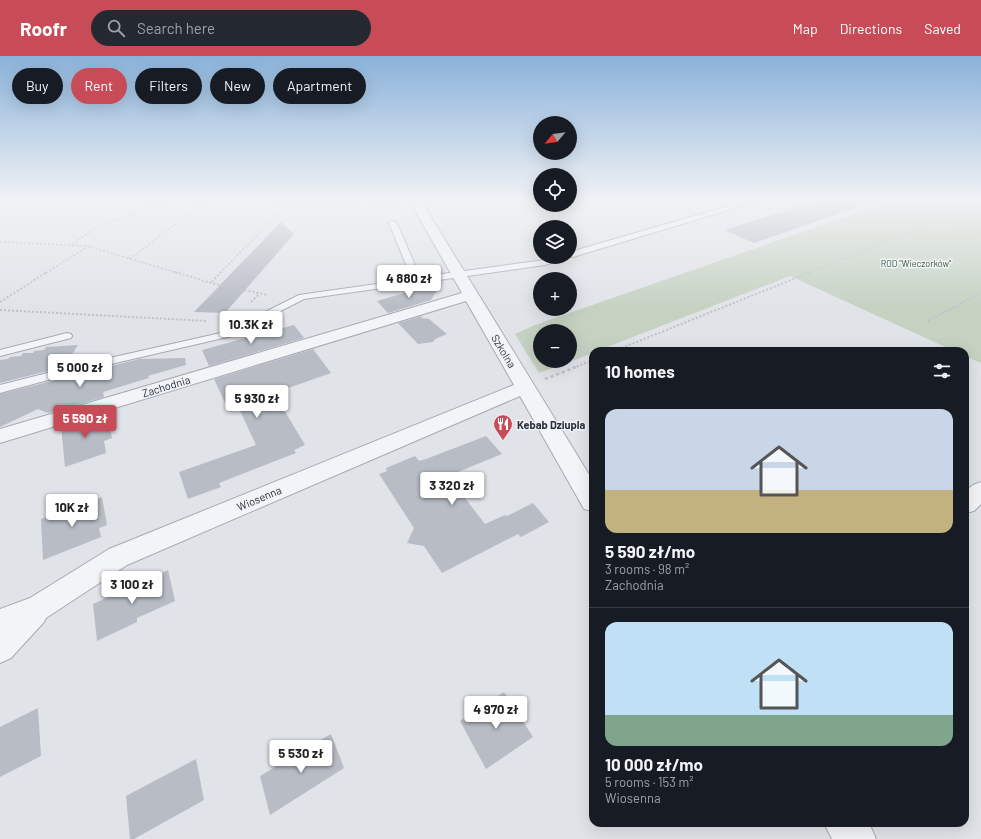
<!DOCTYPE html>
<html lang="en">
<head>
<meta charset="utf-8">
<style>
  :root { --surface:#171b24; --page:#242831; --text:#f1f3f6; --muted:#9ea1a6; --line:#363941; --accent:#c74c58 }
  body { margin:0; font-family:Barlow,sans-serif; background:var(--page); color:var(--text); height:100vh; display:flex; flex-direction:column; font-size:15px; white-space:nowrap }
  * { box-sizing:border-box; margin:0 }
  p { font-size:13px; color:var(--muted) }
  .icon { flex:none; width:22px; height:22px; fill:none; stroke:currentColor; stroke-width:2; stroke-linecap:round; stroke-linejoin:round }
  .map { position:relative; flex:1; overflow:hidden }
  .side { position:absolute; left:589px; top:291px; width:380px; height:480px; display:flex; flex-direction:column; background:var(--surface); border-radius:12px; box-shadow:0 4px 16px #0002 }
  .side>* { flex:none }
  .guide { position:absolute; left:12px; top:12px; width:380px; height:36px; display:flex; gap:8px }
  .needle { width:26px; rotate:241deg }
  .controls { position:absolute; left:533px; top:60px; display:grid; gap:8px }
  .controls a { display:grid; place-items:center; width:44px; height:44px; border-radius:50%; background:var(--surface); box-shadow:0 4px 16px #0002; font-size:20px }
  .price { position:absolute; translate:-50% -34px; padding:0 9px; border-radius:4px; background:#fff; color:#222; font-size:13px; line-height:26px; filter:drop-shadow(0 1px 2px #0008) }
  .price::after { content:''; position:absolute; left:50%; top:24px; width:12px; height:9px; margin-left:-6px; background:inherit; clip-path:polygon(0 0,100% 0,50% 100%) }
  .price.on { background:var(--accent); color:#fff }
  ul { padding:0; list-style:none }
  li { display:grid; align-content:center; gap:8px; height:212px; padding:0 16px }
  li+li { border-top:1px solid var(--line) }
  li span { display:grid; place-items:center; height:124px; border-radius:12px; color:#555 }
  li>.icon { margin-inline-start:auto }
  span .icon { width:72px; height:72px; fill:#fffc; stroke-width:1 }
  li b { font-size:17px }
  h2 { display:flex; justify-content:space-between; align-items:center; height:48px; padding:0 16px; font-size:17px }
  .pill { padding:0 14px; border-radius:18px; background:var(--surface); box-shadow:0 4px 16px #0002; font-size:14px; line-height:36px }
  .pill.on { background:var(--accent); color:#fff }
  header { display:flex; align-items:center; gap:24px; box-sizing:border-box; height:56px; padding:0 20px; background:var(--accent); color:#fff }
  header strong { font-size:19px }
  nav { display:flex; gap:22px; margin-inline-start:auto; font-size:14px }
  .search { width:280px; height:36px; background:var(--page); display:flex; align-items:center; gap:10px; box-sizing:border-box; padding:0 14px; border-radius:22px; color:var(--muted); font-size:15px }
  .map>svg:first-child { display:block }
  .green { fill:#c5d2c2; fill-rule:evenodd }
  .building { fill:#b8bcc5 }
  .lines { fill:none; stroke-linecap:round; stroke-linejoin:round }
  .service-casing { stroke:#a6aab2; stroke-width:2 }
  .minor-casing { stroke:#a6aab2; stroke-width:2 }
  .path-far2 { stroke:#bfc1c7; stroke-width:1.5; stroke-dasharray:2 2; stroke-linecap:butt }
  .path-far1 { stroke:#bfc1c7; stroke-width:2; stroke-dasharray:2 2; stroke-linecap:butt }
  .path { stroke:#bfc1c7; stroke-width:2.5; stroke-dasharray:3 3; stroke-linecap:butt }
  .service { fill:#f3f4f7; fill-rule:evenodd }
  .minor { fill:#f3f4f7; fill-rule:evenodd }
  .labels { text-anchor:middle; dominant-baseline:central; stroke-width:3; stroke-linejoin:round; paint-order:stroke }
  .far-park-label { font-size:9px; fill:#3c5a38; stroke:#eff2f6 }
  .street-label { font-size:11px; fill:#2a303f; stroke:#eff2f6 }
  .poi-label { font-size:11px; font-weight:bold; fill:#2a303f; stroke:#eff2f6; text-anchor:start }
</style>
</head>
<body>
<header>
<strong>Roofr</strong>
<div class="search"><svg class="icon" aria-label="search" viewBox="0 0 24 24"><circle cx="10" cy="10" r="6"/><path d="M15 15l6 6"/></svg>Search here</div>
<nav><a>Map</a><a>Directions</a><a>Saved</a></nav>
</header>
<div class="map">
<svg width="981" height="783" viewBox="0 0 981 783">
  <rect width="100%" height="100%" fill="#e0e3e8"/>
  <path class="green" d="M881 143H981V307L965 300V295H954L790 220 597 295H593V297L539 317 515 278 535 269 886 147ZM540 275H570V305H540Z"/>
  <g class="building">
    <path d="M824 143H873V146L754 187 724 174Z"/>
    <path d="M281 166 294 178 225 257 194 256Z"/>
    <path d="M442 226 431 244 388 257 377 245Z"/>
    <path d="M422 260 421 262 429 263 447 278 435 283 433 286 418 288 398 267Z"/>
    <path d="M294 269 304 282 209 310 202 294Z"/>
    <path d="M78 289 64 311 0 327V304L8 303 10 301 21 300 23 297H33L34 295 44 294 46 291Z"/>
    <path d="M313 293 331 317 274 337 305 389 294 394 296 397 219 427 221 431 188 443 179 416 256 389 237 348 227 351 214 323Z"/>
    <path d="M185 302 186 309 148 320 149 322 103 336 104 341 48 357 38 353 0 371V338L139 303Z"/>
    <path d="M107 356 112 382 104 385 106 397 65 411 61 370Z"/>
    <path d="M486 380 502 398 448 420 485 468 505 459 507 460 533 447 549 466 521 481 518 478 442 517 424 490 407 487 414 472 379 418 387 415 386 412 415 400 419 405 426 403Z"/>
    <path d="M102 441 107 469 99 472 101 481 43 504 41 463Z"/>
    <path d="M168 514 175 545 137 562V566L97 585 93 548Z"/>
    <path d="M504 636 533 681 486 713 460 665Z"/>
    <path d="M38 652 41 700 0 721V671Z"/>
    <path d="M331 678 344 712 270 759 260 720Z"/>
    <path d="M196 703 204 744 134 783H130L126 740Z"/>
  </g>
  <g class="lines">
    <g class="service-casing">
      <g id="service">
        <path d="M753 143H762L761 144 573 201H568H570V196Z"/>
        <path d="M390 165H393L397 167 420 221 544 204 553 201H566L565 203 545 209 304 243 232 280 85 314 0 337V329L83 308 225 276 299 239 412 223 389 167Z"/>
        <path d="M67 277 71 278 72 280 71 282 0 300V294Z"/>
      </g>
    </g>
    <g class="minor-casing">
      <g id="minor">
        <path d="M414 143H426V150L429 158 593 425V455L584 453 520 340 127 509 46 562 44 566 11 602 0 607V553L30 542 109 493 514 329 466 245 0 387V373L462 237 417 158 414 150Z"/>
        <path d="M981 426V448L974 455 965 457V435L973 429Z"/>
        <path d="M824 767H869L876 783H832Z"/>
      </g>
    </g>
    <g class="path-far2">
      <path d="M199 143H208"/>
      <path d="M941 164 981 176"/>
      <path d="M0 186 87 190 178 217"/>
      <path d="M72 189 96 171 172 143"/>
      <path d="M129 202 137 198 208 143 290 145"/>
      <path d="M46 217 87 191"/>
      <path d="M220 217 290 145 402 148"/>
      <path d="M808 217 981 148"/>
    </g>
    <g class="path-far1">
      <path d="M175 216 211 227 268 239"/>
      <path d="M212 226 221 216"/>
      <path d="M0 246 47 216"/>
      <path d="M251 246 259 238"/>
      <path d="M0 254 207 265"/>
      <path d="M928 265 981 237"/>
      <path d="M614 295 811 216"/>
      <path d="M573 312 593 304"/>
    </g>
    <path class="path" d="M545 323 576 311"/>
    <use href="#service" class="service"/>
    <use href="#minor" class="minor"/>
  </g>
  <linearGradient id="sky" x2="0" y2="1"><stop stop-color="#8ab2da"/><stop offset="0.57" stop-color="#f1f2f5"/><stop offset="1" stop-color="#f1f2f5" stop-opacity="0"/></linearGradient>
  <rect width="981" height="252" fill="url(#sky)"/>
  <defs>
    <g id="restaurant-pin" transform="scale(1)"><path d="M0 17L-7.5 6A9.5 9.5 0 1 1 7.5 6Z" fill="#c74c58" stroke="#eff2f6"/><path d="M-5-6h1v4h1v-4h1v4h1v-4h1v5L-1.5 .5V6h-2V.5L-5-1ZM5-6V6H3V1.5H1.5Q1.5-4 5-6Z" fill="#fff"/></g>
  </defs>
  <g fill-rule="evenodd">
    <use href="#restaurant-pin" x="503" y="368"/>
  </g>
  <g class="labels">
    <g class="far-park-label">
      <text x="916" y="207">ROD "Wieczorków"</text>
    </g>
    <g class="street-label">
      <text transform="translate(504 295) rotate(59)">Szkolna</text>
      <text transform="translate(166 330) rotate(-17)">Zachodnia</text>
      <text transform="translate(259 442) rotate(-23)">Wiosenna</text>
    </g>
    <g class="poi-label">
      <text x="517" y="368">Kebab Dziupla</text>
    </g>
  </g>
</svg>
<div class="controls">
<a><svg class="needle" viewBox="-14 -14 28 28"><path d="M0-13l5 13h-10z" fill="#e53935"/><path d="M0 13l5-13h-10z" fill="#9ea1a6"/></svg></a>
<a><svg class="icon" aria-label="locate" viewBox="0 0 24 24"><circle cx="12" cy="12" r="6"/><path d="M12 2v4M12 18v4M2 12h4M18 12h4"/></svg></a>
<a><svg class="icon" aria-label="layers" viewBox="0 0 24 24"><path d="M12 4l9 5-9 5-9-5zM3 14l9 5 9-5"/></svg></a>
<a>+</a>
<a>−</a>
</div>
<b class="price" style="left:409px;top:243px">4 880 zł</b>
<b class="price" style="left:251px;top:289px">10.3K zł</b>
<b class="price" style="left:80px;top:332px">5 000 zł</b>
<b class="price" style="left:257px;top:363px">5 930 zł</b>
<b class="price on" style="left:85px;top:383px">5 590 zł</b>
<b class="price" style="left:452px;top:450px">3 320 zł</b>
<b class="price" style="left:72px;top:472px">10K zł</b>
<b class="price" style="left:132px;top:549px">3 100 zł</b>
<b class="price" style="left:496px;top:674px">4 970 zł</b>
<b class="price" style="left:301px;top:718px">5 530 zł</b>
<div class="guide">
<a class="pill">Buy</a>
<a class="pill on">Rent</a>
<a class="pill">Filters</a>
<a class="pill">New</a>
<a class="pill">Apartment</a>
</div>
<section class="side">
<h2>10 homes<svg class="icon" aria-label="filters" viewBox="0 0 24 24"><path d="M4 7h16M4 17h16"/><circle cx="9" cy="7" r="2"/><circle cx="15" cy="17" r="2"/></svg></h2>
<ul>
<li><span style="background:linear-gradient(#c9d6e8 65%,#c2b280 0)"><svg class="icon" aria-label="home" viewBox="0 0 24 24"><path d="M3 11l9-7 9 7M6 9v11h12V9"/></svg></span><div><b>5 590 zł/mo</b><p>3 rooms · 98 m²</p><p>Zachodnia</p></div></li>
<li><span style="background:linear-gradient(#bfe0f5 75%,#7fa58c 0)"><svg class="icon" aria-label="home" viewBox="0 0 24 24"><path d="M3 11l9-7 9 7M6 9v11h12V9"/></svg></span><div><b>10 000 zł/mo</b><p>5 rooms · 153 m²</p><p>Wiosenna</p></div></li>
</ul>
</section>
</div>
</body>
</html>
